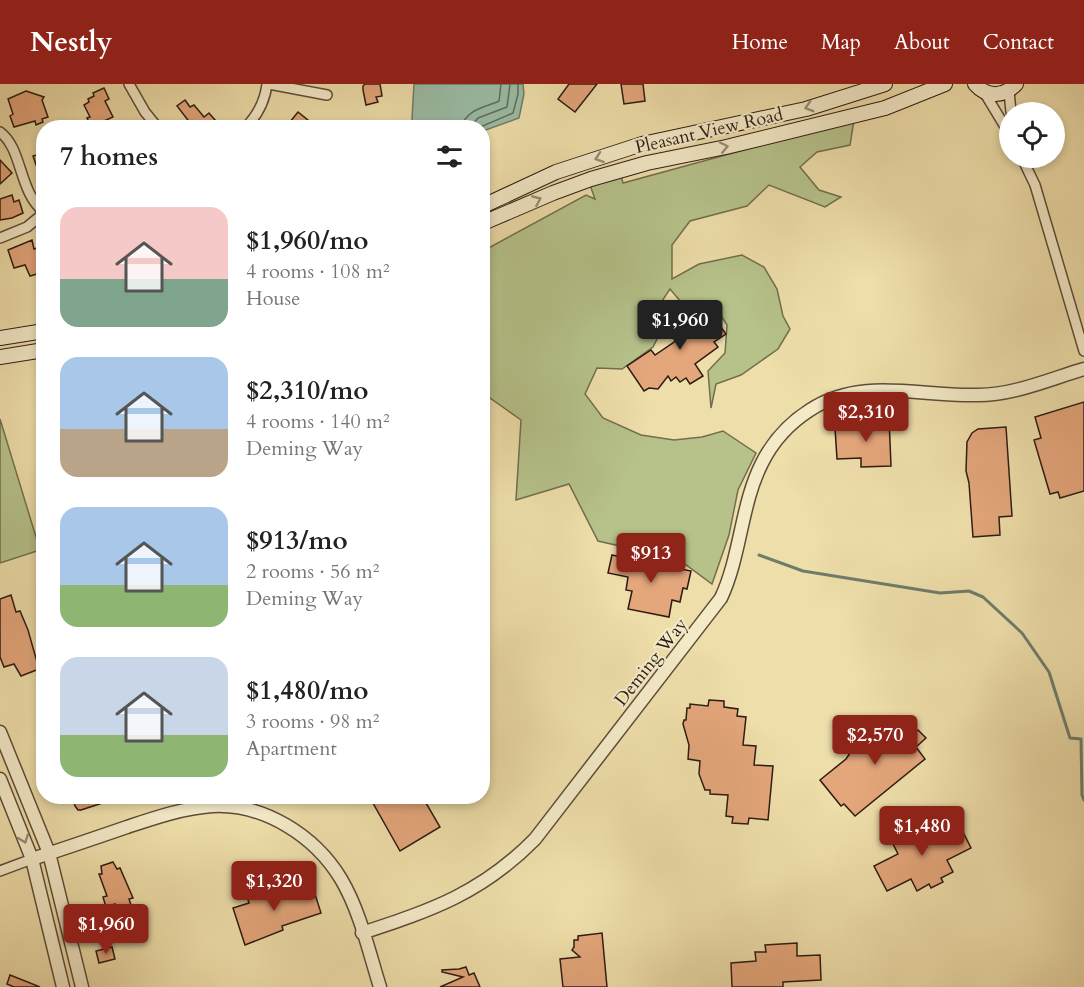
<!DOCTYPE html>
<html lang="en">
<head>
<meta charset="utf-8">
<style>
  :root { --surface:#fff; --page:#f2f2f2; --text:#222; --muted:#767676; --accent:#8f2418 }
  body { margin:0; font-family:Cardo,serif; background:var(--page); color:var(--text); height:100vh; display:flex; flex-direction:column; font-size:22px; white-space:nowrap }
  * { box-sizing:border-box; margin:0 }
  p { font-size:20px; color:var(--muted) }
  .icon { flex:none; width:33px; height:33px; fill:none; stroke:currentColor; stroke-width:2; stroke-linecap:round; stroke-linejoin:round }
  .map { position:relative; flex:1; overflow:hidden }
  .details { position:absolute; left:36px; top:36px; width:454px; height:684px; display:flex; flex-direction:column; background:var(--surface); border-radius:24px; box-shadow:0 3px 9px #0003 }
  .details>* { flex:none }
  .controls { position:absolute; left:999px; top:18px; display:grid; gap:12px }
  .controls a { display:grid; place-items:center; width:66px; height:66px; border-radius:50%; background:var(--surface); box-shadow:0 3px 9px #0003; font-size:30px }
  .price { position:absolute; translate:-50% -51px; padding:0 14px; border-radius:6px; background:var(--accent); color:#fff; font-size:20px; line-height:39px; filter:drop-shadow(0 2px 3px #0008) }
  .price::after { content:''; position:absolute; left:50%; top:36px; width:18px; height:14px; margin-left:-9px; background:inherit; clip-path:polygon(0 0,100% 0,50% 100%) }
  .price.selected { background:#222; color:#fff }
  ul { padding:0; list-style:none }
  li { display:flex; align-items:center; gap:18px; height:150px; padding:0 24px }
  li span { display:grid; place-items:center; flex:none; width:168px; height:120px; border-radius:18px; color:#555 }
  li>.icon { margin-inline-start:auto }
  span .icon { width:72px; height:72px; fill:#fffc; stroke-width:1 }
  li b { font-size:26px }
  h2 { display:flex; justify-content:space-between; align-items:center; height:72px; padding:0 24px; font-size:26px }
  header { display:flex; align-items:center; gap:36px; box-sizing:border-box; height:84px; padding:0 30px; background:var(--accent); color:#fff }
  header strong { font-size:28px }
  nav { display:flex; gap:33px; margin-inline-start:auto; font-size:21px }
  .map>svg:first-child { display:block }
  .green { fill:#b6c28a; stroke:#726e4e; stroke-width:1.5 }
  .water { fill:#9abca6; stroke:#6e7c6b; stroke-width:1.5 }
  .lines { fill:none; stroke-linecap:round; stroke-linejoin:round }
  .shore { stroke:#646c5c; stroke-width:1.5 }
  .stream { stroke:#6e7c6b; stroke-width:3 }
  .building { fill:#e4a67b; stroke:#2d1b12; stroke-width:1.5 }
  .minor-casing { stroke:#5d4c38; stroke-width:12 }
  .tertiary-casing { stroke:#5d4c38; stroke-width:15 }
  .secondary-casing { stroke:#2d1b12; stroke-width:16 }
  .minor { stroke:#f4eac8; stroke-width:9 }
  .tertiary { stroke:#f4eac8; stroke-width:12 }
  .secondary { stroke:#f4eac8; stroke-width:14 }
  .oneway { stroke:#9a8d76 }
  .labels { text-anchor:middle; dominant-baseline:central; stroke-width:4.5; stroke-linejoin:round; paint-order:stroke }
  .street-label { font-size:18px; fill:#2d1b12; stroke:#f4eac8 }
</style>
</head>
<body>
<header>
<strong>Nestly</strong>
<nav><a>Home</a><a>Map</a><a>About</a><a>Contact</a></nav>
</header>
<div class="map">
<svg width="1084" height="903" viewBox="0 0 1084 903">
  <rect width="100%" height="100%" fill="#eedeaa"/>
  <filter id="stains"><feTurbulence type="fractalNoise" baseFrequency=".00333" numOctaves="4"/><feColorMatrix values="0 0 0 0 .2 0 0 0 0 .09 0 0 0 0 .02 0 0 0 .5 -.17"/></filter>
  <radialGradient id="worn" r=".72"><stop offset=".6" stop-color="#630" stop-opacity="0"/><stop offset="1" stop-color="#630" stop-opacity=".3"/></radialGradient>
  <g class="green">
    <path d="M854 36 850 61 817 68 800 83 819 106 841 113 825 123 769 101 747 122 690 137 672 161V195L699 180 742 171 764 183 777 205 783 232 790 245 778 265 741 291 716 300 711 324 708 287 725 269 727 241 713 219 681 218 670 205 660 220 659 251 653 263 622 285 597 284 585 310 603 334 641 351 674 356 702 353 723 347 756 369 738 406 729 451 712 500 678 475 598 457 569 400 516 416 521 336 483 309V167L586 111 595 115 590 101 621 92 623 99Z"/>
    <path d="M0 335 40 466 0 479Z"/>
  </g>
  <path class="water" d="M414 0H523L524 10 519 34 483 47V44L415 43 412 35Z"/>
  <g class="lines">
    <g class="shore">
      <path d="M461 44C466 25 484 24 499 17L501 0"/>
      <path d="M470 44 478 34 507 23 510 0"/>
      <path d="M478 44 513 29 518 10V0"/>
    </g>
    <path class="stream" d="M759 471 803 487 940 509 969 507 983 513 1022 549 1049 588 1070 654 1081 655 1082 711 1084 716"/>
  </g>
  <g class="building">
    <path d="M365 0H380L382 12 376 13 378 18 366 21 363 6V2Z"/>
    <path d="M569 0H597L575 28 558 15Z"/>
    <path d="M621 0H643L645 17 624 20Z"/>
    <path d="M104 4 109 15 105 17 113 33 91 43 87 34 90 33 84 21 89 18 88 15 94 12 93 9Z"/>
    <path d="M26 7 44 13 42 16 48 33 42 35 43 38 36 41 35 37 14 43 10 32 13 30 8 15Z"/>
    <path d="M185 16 190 23 194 21 204 33 209 29 215 36 205 44H194L177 22Z"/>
    <path d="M298 28 309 37 304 44H285Z"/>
    <path d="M44 69V98H42L33 72Z"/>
    <path d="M0 76 12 89 0 100Z"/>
    <path d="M12 111 14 118 19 116 23 129 12 134 0 136V115Z"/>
    <path d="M32 156 34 165 40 163 44 175V188L30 192 25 181 14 184 8 166Z"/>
    <path d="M689 222 697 234 708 225 726 250 714 258 718 263 695 280 703 292 690 300 686 294 680 298 676 293 671 297 668 292 658 305 649 304 644 307 627 282 651 266 655 271 677 256 665 239Z"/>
    <path d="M1084 318V407L1060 414 1058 408 1050 410 1034 356 1041 354 1035 333Z"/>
    <path d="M889 334 891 382 861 383V374L837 375 835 344 860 343V335Z"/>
    <path d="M1006 343 1012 432 999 433 1000 451 973 453 969 399 966 387 967 358 972 349 978 345Z"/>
    <path d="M612 471 691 487 687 505 683 504 680 518 672 516 669 533 628 525 632 507 626 506 628 493 608 489Z"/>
    <path d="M11 511 16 528 20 527 28 546 39 585 21 592 14 580 4 583 0 573V515Z"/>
    <path d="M709 616 724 617V623L738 625 737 632 746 633 743 661 756 662 754 681 773 682 768 736 749 734 748 740 732 739 733 733 726 732 728 711 710 710V706H705L699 690 700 677 688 675 689 661 683 640 684 636H686L687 624H690V620L708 622Z"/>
    <path d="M898 633 912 651 918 646 926 654 916 663 925 675 855 732 844 720 841 722 820 696 846 675 865 647 873 653Z"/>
    <path d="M72 712H118V714L81 726H78L75 722Z"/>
    <path d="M369 712H422L440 743 400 767Z"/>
    <path d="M927 737 935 752 959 740 971 764 947 776 953 788 941 794 943 798 931 804 929 800 917 807 911 795 887 807 874 782 898 770 891 756Z"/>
    <path d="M113 778 117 785 120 784 133 814 129 815 132 824 118 828 115 820 106 823 103 813 107 812 99 790H102L101 782Z"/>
    <path d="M303 801 305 810 314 807 321 829 282 842 283 846 245 861 233 824 249 819 247 813 269 805 271 812Z"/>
    <path d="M602 849 607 903H563L560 875 580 873 572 866 574 863V856H578V852Z"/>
    <path d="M797 859V872L820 871 821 896 783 898V903H732L731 879 756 877 755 868H766L765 861Z"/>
    <path d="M112 863 115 875 99 879 96 867Z"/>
    <path d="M466 883 469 891 474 889 480 903H440L463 893 442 888V886L459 885Z"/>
    <path d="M10 891 40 903H14L7 900Z"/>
  </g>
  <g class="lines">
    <g class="minor-casing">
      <g id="minor">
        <path d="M129 0 145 28 158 44"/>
        <path d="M269 0 327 11"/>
        <path d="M1009 7 1011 28"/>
        <path d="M984 8 1010 51"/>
        <path d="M245 44C257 32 265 17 267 0"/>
        <path d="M0 48C23 65 18 107 44 128"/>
        <path d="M1022 74 1035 101 1084 267"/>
        <path d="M0 154 27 143 44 129"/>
        <path d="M0 787 32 775"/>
      </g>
    </g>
    <g class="tertiary-casing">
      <g id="tertiary">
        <path d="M0 648 49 769 82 903"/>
        <path d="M0 695 32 775 63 903"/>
        <path d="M32 775C63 765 95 754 127 743 154 734 183 724 212 722 264 719 315 752 341 795 360 827 369 868 380 903"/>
        <path d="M362 849C432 826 482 809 535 755L721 514C741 471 741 420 762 379 773 357 788 340 810 326 862 292 920 313 978 311 1014 311 1050 295 1084 285"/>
      </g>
    </g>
    <g class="secondary-casing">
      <g id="secondary">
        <path d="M975 0C987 14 1004 13 1016 0"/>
        <path d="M483 122 556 88 642 60 806 25 885 0"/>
        <path d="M483 139 553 109 591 95 647 79 726 63 885 24 945 0"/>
        <path d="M0 254 44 247"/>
        <path d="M0 273 44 266"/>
      </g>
    </g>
    <use href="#minor" class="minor"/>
    <use href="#tertiary" class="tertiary"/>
    <use href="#secondary" class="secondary"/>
  </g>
  <defs><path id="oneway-chevron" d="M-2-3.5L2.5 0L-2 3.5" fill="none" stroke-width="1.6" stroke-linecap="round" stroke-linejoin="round" transform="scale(1.5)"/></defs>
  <g class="oneway">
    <use href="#oneway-chevron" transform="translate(809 23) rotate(164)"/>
    <use href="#oneway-chevron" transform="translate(724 63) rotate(-12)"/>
    <use href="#oneway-chevron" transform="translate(599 74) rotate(161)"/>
    <use href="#oneway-chevron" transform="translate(537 116) rotate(-23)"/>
    <use href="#oneway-chevron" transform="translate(24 755) rotate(70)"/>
  </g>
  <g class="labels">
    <g class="street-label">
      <text transform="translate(709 47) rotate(-13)">Pleasant View Road</text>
      <text transform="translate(651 578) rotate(-52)">Deming Way</text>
    </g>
  </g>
  <rect width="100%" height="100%" filter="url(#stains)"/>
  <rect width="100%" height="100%" fill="url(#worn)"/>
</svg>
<div class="controls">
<a><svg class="icon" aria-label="locate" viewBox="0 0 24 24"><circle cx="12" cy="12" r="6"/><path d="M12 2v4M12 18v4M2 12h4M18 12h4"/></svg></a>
</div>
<b class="price selected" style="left:680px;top:267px">$1,960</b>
<b class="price" style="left:866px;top:359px">$2,310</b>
<b class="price" style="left:651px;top:500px">$913</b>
<b class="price" style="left:875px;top:682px">$2,570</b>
<b class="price" style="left:922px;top:773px">$1,480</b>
<b class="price" style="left:274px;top:828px">$1,320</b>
<b class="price" style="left:106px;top:871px">$1,960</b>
<section class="details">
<h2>7 homes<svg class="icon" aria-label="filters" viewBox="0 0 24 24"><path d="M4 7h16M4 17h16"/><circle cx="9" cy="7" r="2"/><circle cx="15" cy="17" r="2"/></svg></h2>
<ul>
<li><span style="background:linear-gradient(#f6c9c9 60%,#7fa58c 0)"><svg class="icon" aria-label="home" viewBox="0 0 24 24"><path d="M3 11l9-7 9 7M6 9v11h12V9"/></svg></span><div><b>$1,960/mo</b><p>4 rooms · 108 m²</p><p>House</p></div></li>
<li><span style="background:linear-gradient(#a9c7e8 60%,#b9a48a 0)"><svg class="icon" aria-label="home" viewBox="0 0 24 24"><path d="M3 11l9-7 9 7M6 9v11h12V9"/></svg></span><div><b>$2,310/mo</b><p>4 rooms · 140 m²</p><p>Deming Way</p></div></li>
<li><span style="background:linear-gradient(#a9c7e8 65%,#8fb573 0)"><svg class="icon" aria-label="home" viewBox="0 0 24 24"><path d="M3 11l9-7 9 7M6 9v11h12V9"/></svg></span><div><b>$913/mo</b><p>2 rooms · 56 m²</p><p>Deming Way</p></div></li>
<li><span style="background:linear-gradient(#c9d6e8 65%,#8fb573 0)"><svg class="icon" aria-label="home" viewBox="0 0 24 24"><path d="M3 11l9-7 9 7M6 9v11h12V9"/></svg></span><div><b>$1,480/mo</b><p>3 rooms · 98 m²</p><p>Apartment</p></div></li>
</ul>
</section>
</div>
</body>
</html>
